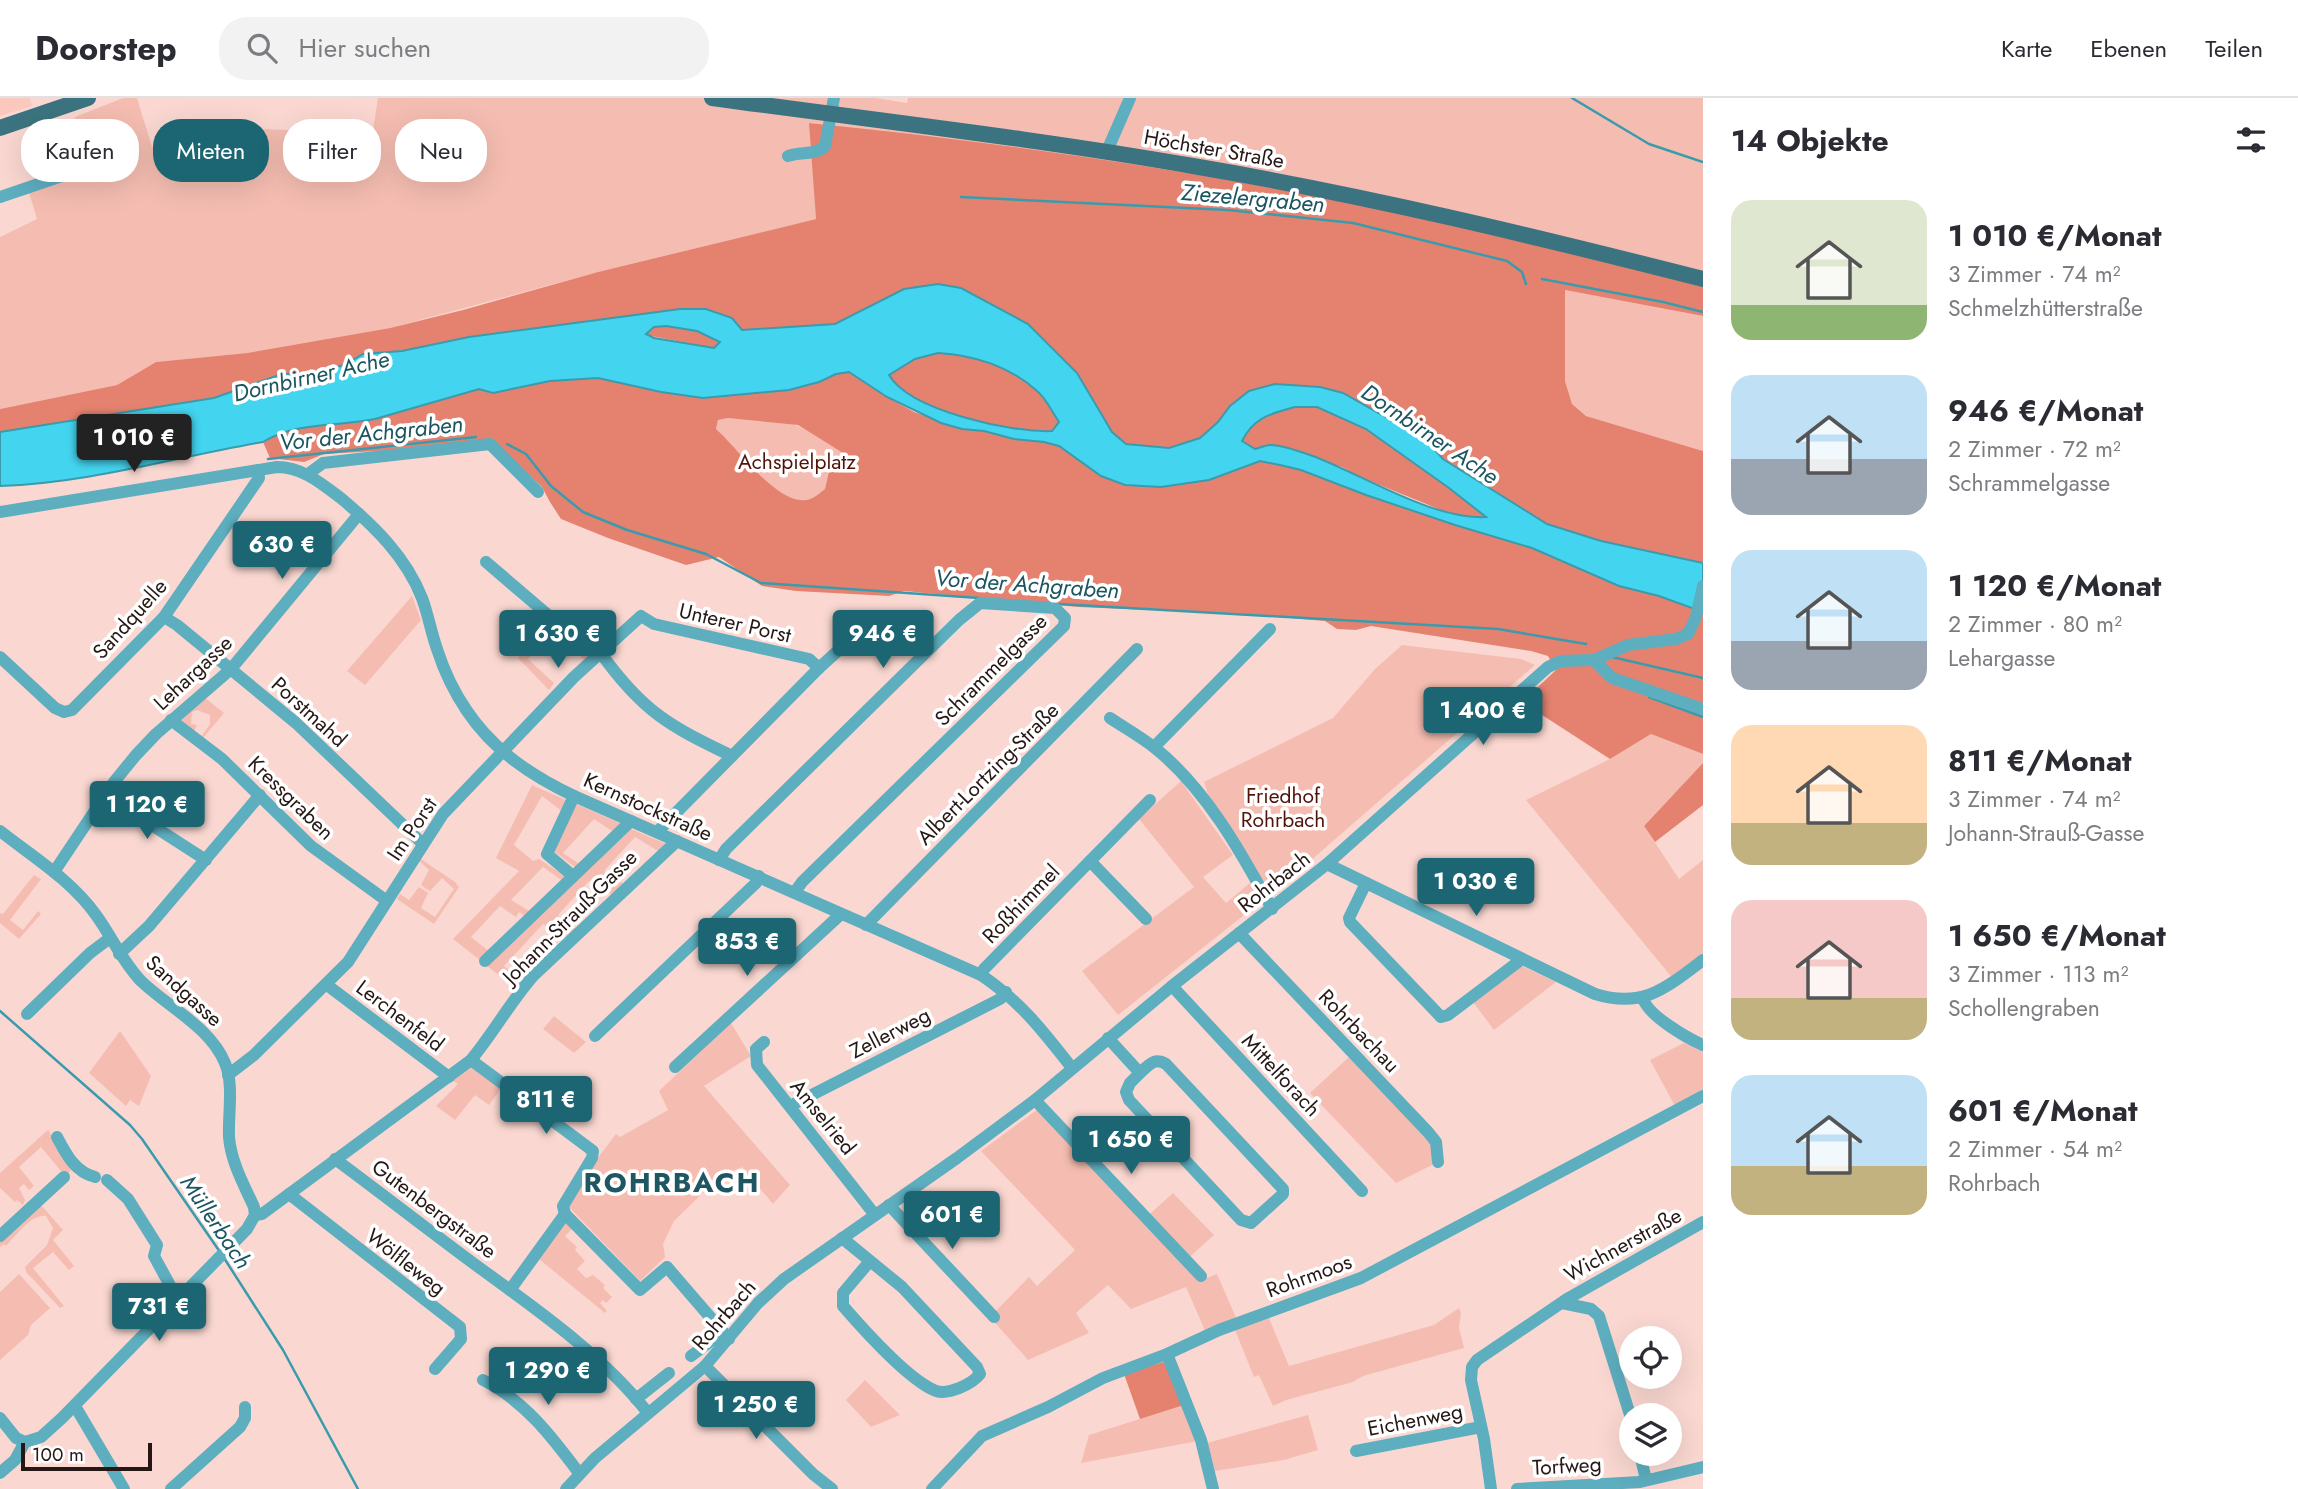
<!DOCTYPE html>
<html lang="de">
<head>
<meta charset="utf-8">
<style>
  :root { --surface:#fff; --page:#f2f2f3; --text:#2b2b33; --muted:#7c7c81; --line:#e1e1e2; --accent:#1c6572 }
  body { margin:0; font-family:Jost,sans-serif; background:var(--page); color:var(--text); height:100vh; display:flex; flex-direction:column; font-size:26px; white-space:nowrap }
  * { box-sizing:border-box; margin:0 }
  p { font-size:23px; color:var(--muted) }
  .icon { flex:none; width:38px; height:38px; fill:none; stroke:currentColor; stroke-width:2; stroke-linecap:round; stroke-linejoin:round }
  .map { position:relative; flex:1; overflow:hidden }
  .panel { display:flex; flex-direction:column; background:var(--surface); width:595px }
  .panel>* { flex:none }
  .guide { position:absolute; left:21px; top:21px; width:665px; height:63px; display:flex; gap:14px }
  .fabs { position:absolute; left:1619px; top:1228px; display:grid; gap:14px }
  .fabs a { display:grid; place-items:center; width:63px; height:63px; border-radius:50%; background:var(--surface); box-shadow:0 7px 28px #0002; font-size:35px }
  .scale { position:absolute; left:21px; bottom:18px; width:131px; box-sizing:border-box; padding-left:7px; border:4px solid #261714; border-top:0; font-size:19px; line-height:24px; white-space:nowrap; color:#261714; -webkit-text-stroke:5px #fff; paint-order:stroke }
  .price { position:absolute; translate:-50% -60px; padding:0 16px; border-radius:7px; background:var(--accent); color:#fff; font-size:23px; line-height:46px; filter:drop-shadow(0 2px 4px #0008) }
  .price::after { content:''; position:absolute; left:50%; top:42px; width:21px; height:16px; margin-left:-10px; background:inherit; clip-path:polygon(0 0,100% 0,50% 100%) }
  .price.current { background:#222; color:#fff }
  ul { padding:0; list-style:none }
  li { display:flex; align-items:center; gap:21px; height:175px; padding:0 28px }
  li span { display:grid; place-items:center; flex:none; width:196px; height:140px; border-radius:21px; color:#555 }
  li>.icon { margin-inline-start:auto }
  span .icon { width:84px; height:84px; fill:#fffc; stroke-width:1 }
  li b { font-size:30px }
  h2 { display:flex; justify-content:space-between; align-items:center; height:84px; padding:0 28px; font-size:30px }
  .tag { padding:0 24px; border-radius:28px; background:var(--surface); box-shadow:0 7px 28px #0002; font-size:24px; line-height:63px }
  .tag.current { background:var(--accent); color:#fff }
  header { display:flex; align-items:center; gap:42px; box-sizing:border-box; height:98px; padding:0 35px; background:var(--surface); border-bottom:2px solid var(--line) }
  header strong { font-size:33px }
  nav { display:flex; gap:38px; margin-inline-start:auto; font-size:24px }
  .search { width:490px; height:63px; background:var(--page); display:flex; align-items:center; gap:18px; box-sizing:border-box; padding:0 24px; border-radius:28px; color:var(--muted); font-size:26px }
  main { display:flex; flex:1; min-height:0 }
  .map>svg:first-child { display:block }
  .built { fill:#fbc8bd }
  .green { fill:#f5bdb1 }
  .forest { fill:#e4826f; fill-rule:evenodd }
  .water { fill:#43d4ef; stroke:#3a9bad; stroke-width:2; fill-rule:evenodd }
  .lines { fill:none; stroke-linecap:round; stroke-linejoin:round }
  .stream { stroke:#3a9bad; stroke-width:2.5 }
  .minor { stroke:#5daebf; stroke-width:12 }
  .major { stroke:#3b7480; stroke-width:16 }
  .labels { text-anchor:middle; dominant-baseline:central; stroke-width:7; stroke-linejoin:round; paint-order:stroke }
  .street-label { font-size:21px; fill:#261714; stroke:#fff }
  .park-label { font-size:21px; fill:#51140a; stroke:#fff }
  .water-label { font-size:23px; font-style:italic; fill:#1a5560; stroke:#fff }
  .district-label { font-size:28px; font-weight:bold; letter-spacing:2px; fill:#1e5661; stroke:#fff }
</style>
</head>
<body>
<header>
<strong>Doorstep</strong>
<div class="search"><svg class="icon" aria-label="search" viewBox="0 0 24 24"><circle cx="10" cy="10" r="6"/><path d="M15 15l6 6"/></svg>Hier suchen</div>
<nav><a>Karte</a><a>Ebenen</a><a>Teilen</a></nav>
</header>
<main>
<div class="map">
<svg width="1703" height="1391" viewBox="0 0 1703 1391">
  <rect width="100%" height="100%" fill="#fad8d1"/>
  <path class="built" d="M0 0H30L32 8 0 18Z"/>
  <g class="green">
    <path d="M123 0H137L152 49 233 30 289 32 370 51 378 0H876L907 5 908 0H1703V189L1107 63 810 25 816 121 598 174 390 230 247 255 156 264 117 287 0 311V139L37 121 28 91 91 67 75 19Z"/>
    <path d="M1565 192 1703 218V353L1586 318 1572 306 1565 283Z"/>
    <path d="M728 320C751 321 780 320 800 329 816 336 828 348 844 354L829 373 825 391C820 395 813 401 806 402 776 407 738 350 716 331L718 322Z"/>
    <path d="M412 498 421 522 365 587 347 573Z"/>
    <path d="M548 521 587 556 586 563 552 534 528 561 554 585 549 592 518 560 520 558 516 554Z"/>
    <path d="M1402 547 1521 561 1535 567 1270 798 1210 703 1204 684 1333 620 1375 571Z"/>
    <path d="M204 599 224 615 203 640 201 639 210 626V617L197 612 192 614 191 626 197 627 194 634 181 623 182 620Z"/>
    <path d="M1651 636 1703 656V665L1644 728 1679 781 1703 762V858L1674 882 1526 702 1610 661Z"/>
    <path d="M1181 683 1233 757 1203 779 1226 805 1251 784 1263 802 1118 917 1082 873 1194 789 1139 721Z"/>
    <path d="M532 687 568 703 563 714 542 698 514 747 533 763 539 761 568 780 564 784 543 769 511 802 531 814 527 819 519 814 516 819 500 808 471 839 490 854 481 863 453 841 519 773 496 760Z"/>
    <path d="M576 706 622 726 615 735 594 721 563 755 581 767 575 769 552 752Z"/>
    <path d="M631 731 666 746 658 753 635 739 604 773 624 786 612 797 589 783 558 817 576 831 566 841 543 826 504 868 522 882 515 890 486 867Z"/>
    <path d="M421 761 455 784 459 789 434 826 397 801 400 796 409 802 419 789 428 795 421 810 435 819 454 791 442 780 430 793 421 787 429 772 419 763Z"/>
    <path d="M34 777 41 781 10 822 23 832 38 813 41 816 19 841 0 825V815L3 816Z"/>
    <path d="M1522 868 1556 884 1494 932 1473 904Z"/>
    <path d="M554 918 586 944 574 955 543 931Z"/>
    <path d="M731 925 751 958 704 988 790 1087 773 1106 742 1069 719 1079 674 1123 663 1146 665 1159 640 1183 568 1108 600 1057 616 1036 620 1039 668 1012 659 993Z"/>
    <path d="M120 933 151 978 139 1008 130 1002 126 1008 89 975Z"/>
    <path d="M1684 945 1703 953V993L1675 1008 1650 962Z"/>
    <path d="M1349 959 1433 1047 1436 1065 1396 1085 1310 995Z"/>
    <path d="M473 966 502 989 489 1007 475 997 455 1022 436 1008 458 986 452 982Z"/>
    <path d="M1038 1011 1143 1122 1173 1095 1214 1137 1185 1163 1201 1182 1217 1176 1237 1222 1206 1235 1186 1189 1131 1211 1108 1187 1076 1215 1089 1235 1028 1262 990 1219 1029 1179 1037 1188 1075 1152 981 1053Z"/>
    <path d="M48 1032 72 1071 66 1079 41 1049 19 1069 34 1088 29 1092 24 1086 19 1090 25 1102 23 1107 17 1102 15 1104 0 1090V1075Z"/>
    <path d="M41 1107 63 1132 53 1142 74 1168 69 1172 53 1154 33 1170 64 1208 60 1210 26 1174 25 1169 47 1147 53 1130 46 1118C31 1116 16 1138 6 1148L4 1146 0 1149V1144Z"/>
    <path d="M566 1123 573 1130 565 1138 577 1149 575 1152 585 1163 577 1171 586 1180 593 1177 605 1187 603 1190 612 1199 606 1205 603 1202 600 1205 607 1213 605 1215 539 1161Z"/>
    <path d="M19 1176 50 1210 31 1227 28 1237 0 1262V1194Z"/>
    <path d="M1459 1210 1461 1215 1459 1230 1464 1250 1363 1278 1353 1284 1286 1302 1273 1308 1259 1277 1254 1279 1235 1232 1268 1218 1289 1268 1434 1227Z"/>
    <path d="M865 1282 900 1317 871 1329 846 1302Z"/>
    <path d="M1184 1307 1198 1343 1081 1365 1089 1337Z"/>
    <path d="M1308 1317 1318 1352 1284 1362 1215 1373 1207 1345Z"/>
  </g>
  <g class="forest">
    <path d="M809 25C981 42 1152 67 1322 99 1450 123 1577 156 1703 189V218L1565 192V283L1572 306 1586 318 1703 353V465L1601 443 1547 426 1443 360 1426 342 1343 295 1320 289 1275 286 1250 293 1231 308 1218 324 1201 340 1169 350 1126 346 1112 334 1077 275 1048 245 1028 226 961 190 904 191 835 226 742 232 732 220 680 211 522 232 469 239 402 253 363 256 344 267 314 275 282 276 214 300 0 334V311L117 287 156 264 247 255 390 230 463 212 598 174 816 121Z"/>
    <path d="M666 228 697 233 721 243 714 250 646 237 654 229Z"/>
    <path d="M938 255C973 257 1010 267 1038 293 1046 301 1052 315 1059 325L1053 334C1012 335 937 317 903 294 897 290 893 283 889 277L915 261Z"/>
    <path d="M849 274 887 299 914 314 962 331 984 333 1014 341 1044 344 1059 348 1101 378 1125 387 1161 389 1209 382 1260 363 1280 367 1301 372 1366 397 1484 436 1532 450 1619 488 1659 498 1703 514V656L1651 636 1610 661 1522 604 1556 572 1548 558 1531 553 1371 528 1356 532 1337 531 1325 523 1246 516 1078 509 904 493 889 498 796 493 762 488 719 459 686 467 608 440 561 421 550 404 542 389 490 341 378 353 324 356 304 364 270 360 263 344C297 323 337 329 375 321L479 291 493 295 550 283 598 280 628 286 750 294 789 292 819 284 836 276ZM728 320 798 327 843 355 829 373 825 391C820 395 813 401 806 402 776 406 738 350 716 331L718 322Z"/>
    <path d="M1295 309H1317L1366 331 1449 390 1487 420H1469L1441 412 1360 379 1342 369 1270 347 1255 351 1242 344C1254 319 1269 316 1295 309Z"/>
    <path d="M1703 665V707L1655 744 1644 728Z"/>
    <path d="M1167 1263 1184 1307 1140 1321 1124 1276Z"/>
  </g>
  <path class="water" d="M938 186 961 190 1028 226 1077 275 1112 334 1126 346 1169 350 1200 340 1218 324 1230 308 1249 293 1275 286 1320 289 1343 295 1426 342 1443 361 1547 426 1601 443 1703 465V514L1659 498 1619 488 1532 450 1455 427 1366 397 1301 372 1280 367 1260 363 1209 382 1161 389 1125 387 1101 378 1059 348 1044 344 1014 341 984 333 962 331 941 325 887 299 849 274 836 276 819 284 789 292 703 300 661 294 598 280 550 283 493 295 479 291 375 321C337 329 298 323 263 344 175 359 90 385 0 388V334L214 300 282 276 314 275 344 267 363 256 402 253 469 239 522 232 680 211H706L732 220 742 232 835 226 904 191ZM666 228 697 233 720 244 714 250 654 240 646 236 654 229ZM938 255C973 257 1010 268 1037 293 1046 300 1052 314 1059 324L1052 333C1013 335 910 313 889 277L915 261ZM1295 309H1317L1366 331 1449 390 1486 419C1433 422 1363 377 1313 358 1300 354 1284 347 1270 347 1266 347 1259 350 1255 351L1242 343C1254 319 1270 316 1295 309Z"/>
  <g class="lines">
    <g class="stream">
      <path d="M1572 0 1649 46 1703 64"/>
      <path d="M961 99 1228 112 1353 125 1507 163 1522 174 1526 186"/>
      <path d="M1542 181 1663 204 1703 214"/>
      <path d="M507 346 526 356 551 388 583 414 627 432 706 456 761 485 979 500"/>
      <path d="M268 361 476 339"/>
      <path d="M1059 506 1498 531 1586 546"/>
      <path d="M1612 559 1703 580"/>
      <path d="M1649 599 1703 619"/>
      <path d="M0 913 130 1027 142 1041 220 1154"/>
      <path d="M224 1160 283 1252 358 1391"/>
    </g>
    <g class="minor">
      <path d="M1107 53 1130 0"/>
      <path d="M788 58C801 53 815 58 825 48L834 0"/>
      <path d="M0 99 100 65"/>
      <path d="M308 376 323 365 490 346 538 394"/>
      <path d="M0 414 277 369C303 369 322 386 342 401 375 429 406 459 422 500 428 516 431 534 437 551 444 573 454 594 467 613 494 653 532 678 574 698L981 877C1020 903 1043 933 1072 970"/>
      <path d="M486 464 596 558"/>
      <path d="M164 519 177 527 296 625 422 745"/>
      <path d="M600 554C642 613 669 628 732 658"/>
      <path d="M0 559 55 610 64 614 72 612 164 519 259 380 258 372"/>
      <path d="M1594 562 1612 580 1703 611"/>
      <path d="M1110 620C1125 630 1141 639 1155 650 1206 691 1241 754 1272 811"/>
      <path d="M171 622 222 661 311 748 387 803"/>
      <path d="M1154 649 1270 531"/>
      <path d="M105 697 206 762"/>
      <path d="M0 733C33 759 71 782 96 817 112 839 122 863 141 883 168 909 210 929 225 965 234 986 228 1016 229 1039 231 1064 244 1087 254 1109L255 1117 247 1131 62 1320 41 1339 25 1344 16 1340 0 1320"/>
      <path d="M657 734 819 570"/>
      <path d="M719 762 726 751 959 522 980 505 1055 510 1065 520 1064 528 802 784 795 794"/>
      <path d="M1090 763 1146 821"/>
      <path d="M1327 766 1595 896C1643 911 1666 890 1703 862"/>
      <path d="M54 774 114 684 136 657 156 636 231 571 359 416"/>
      <path d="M573 778 547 756 574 698"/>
      <path d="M1366 785 1349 820 1350 824 1441 919 1448 917 1522 861"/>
      <path d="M866 827 1137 551"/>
      <path d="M1239 835 1428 1034 1436 1044 1438 1064"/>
      <path d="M119 856 149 828 260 697"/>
      <path d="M485 863 631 723"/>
      <path d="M981 877 984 871 1150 702"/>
      <path d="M327 887 449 979"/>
      <path d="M1172 888 1362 1093"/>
      <path d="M1643 900C1647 917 1687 940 1703 947"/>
      <path d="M27 916 90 855 110 840"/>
      <path d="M595 938 756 785 759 778"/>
      <path d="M1108 940 1140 975 1130 985 1126 994 1129 1002 1241 1122 1251 1125 1283 1096V1091L1166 966C1154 959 1149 967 1140 975"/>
      <path d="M764 944 756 951 757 967 875 1117"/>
      <path d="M471 962 593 1053 592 1060 563 1108 565 1116"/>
      <path d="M675 969 841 816"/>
      <path d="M228 977 254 957 348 864 443 716 574 579 641 518 654 526 809 561 819 570 865 528"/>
      <path d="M1035 1002 1201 1178"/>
      <path d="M790 1008 1000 901 1006 894"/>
      <path d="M57 1039C66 1056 75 1074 95 1079"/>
      <path d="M335 1061C381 1095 427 1131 473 1165 533 1209 602 1256 648 1315"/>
      <path d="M107 1082 128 1101 157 1147 154 1158 178 1202"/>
      <path d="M289 1096 460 1229 461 1241 435 1271"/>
      <path d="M889 1107 994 1219"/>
      <path d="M565 1116 640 1192 667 1169 729 1241"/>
      <path d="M255 1117 262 1116 471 962C494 934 511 903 534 877L677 743"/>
      <path d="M0 1138 64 1079"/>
      <path d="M842 1140 902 1189 977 1269 980 1276C972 1286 949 1297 936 1293 908 1282 863 1231 843 1208V1195L870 1163"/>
      <path d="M510 1192 565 1116"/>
      <path d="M1562 1205 1591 1211 1599 1218 1631 1320"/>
      <path d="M1167 1256 1201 1342 1213 1391"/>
      <path d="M691 1258 723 1234"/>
      <path d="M705 1268 813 1376 832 1391"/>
      <path d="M483 1282C525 1303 552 1339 579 1375"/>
      <path d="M636 1301 669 1275"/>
      <path d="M75 1308 124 1391"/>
      <path d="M1356 1353 1481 1329"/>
      <path d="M1640 1356 1646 1382"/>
      <path d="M0 1375 15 1362 25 1344"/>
      <path d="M171 1391 240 1329 245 1320V1309"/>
      <path d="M566 1391 595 1360 705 1268 758 1205 784 1181 957 1060 1035 1002 1172 888 1327 766 1548 569 1561 563 1594 562 1628 547 1676 541 1688 536 1696 519 1703 488"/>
      <path d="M932 1391 982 1338 1048 1309 1103 1280 1167 1256 1219 1232 1361 1180 1703 998"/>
      <path d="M1491 1391 1484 1341 1471 1282 1472 1269 1477 1262 1567 1201 1703 1124"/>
      <path d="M1517 1391 1640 1384 1703 1369"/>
    </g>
    <g class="major">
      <path d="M712 0C872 22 1033 40 1193 68 1365 97 1534 138 1703 181"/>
      <path d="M0 30 88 0"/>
    </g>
  </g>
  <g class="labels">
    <g class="street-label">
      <text transform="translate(1214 51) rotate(10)">Höchster Straße</text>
      <text transform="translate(130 521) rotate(-48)">Sandquelle</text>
      <text transform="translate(735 525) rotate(13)">Unterer Porst</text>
      <text transform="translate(991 572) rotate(-45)">Schrammelgasse</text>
      <text transform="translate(193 575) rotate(-43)">Lehargasse</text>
      <text transform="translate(309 614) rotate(42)">Porstmahd</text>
      <text transform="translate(988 676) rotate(-45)">Albert-Lortzing-Straße</text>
      <text transform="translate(291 700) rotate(44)">Kressgraben</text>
      <text transform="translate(648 709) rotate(24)">Kernstockstraße</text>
      <text transform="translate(412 731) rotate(-56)">Im Porst</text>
      <text transform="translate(1274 784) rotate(-38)">Rohrbach</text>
      <text transform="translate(1021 806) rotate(-46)">Roßhimmel</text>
      <text transform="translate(570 819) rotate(-45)">Johann-Strauß-Gasse</text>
      <text transform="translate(184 893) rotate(42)">Sandgasse</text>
      <text transform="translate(400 918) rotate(37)">Lerchenfeld</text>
      <text transform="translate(1359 933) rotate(46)">Rohrbachau</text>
      <text transform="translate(890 935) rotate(-27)">Zellerweg</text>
      <text transform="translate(1281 977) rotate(47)">Mittelforach</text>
      <text transform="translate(823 1019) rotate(51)">Amselried</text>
      <text transform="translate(434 1111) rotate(37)">Gutenbergstraße</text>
      <text transform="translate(1623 1147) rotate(-29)">Wichnerstraße</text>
      <text transform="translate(406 1164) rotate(38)">Wölfleweg</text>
      <text transform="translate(1309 1178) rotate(-20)">Rohrmoos</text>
      <text transform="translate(724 1217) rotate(-49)">Rohrbach</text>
      <text transform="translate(1415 1322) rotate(-11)">Eichenweg</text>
      <text transform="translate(1567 1368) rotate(-3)">Torfweg</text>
    </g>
    <g class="park-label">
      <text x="797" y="364">Achspielplatz</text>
      <text x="1283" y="698">Friedhof<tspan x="1283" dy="24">Rohrbach</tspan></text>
    </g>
    <g class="water-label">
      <text transform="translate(1253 100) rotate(5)">Ziezelergraben</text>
      <text transform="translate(311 278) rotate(-13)">Dornbirner Ache</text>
      <text transform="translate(371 335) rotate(-6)">Vor der Achgraben</text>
      <text transform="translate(1430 336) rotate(34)">Dornbirner Ache</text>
      <text transform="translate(1027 486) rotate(4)">Vor der Achgraben</text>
      <text transform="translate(216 1124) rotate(56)">Müllerbach</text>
    </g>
    <g class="district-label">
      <text x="672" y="1084">ROHRBACH</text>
    </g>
  </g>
</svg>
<div class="fabs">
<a><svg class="icon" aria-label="locate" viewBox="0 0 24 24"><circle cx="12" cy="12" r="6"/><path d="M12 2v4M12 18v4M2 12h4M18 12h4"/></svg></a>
<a><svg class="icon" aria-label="layers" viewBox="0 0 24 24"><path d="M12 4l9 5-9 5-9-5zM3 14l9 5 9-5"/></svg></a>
</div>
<div class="scale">100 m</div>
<b class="price current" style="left:134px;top:376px">1 010 €</b>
<b class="price" style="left:282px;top:483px">630 €</b>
<b class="price" style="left:558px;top:572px">1 630 €</b>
<b class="price" style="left:883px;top:572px">946 €</b>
<b class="price" style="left:1483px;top:649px">1 400 €</b>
<b class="price" style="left:147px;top:743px">1 120 €</b>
<b class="price" style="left:1476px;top:820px">1 030 €</b>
<b class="price" style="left:747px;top:880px">853 €</b>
<b class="price" style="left:546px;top:1038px">811 €</b>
<b class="price" style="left:1131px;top:1078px">1 650 €</b>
<b class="price" style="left:952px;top:1153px">601 €</b>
<b class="price" style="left:159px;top:1245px">731 €</b>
<b class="price" style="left:548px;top:1309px">1 290 €</b>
<b class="price" style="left:756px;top:1343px">1 250 €</b>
<div class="guide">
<a class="tag">Kaufen</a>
<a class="tag current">Mieten</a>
<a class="tag">Filter</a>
<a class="tag">Neu</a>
</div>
</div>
<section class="panel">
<h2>14 Objekte<svg class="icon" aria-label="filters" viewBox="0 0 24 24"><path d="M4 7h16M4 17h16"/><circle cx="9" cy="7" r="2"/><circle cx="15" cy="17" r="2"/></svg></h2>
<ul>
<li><span style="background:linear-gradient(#dfe7d0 75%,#8fb573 0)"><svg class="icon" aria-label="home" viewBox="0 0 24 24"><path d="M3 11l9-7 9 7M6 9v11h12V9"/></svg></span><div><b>1 010 €/Monat</b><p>3 Zimmer · 74 m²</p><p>Schmelzhütterstraße</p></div></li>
<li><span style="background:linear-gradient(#bfe0f5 60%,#9aa5b1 0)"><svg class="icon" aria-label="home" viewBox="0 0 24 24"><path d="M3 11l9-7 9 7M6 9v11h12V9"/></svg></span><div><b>946 €/Monat</b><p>2 Zimmer · 72 m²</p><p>Schrammelgasse</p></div></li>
<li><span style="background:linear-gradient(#bfe0f5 65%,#9aa5b1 0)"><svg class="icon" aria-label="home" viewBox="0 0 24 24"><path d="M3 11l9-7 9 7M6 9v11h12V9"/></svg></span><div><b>1 120 €/Monat</b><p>2 Zimmer · 80 m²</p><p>Lehargasse</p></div></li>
<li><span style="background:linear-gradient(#ffd9b3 70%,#c2b280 0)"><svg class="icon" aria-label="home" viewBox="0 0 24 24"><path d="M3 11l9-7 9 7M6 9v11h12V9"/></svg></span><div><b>811 €/Monat</b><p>3 Zimmer · 74 m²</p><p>Johann-Strauß-Gasse</p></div></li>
<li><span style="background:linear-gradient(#f6c9c9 70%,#c2b280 0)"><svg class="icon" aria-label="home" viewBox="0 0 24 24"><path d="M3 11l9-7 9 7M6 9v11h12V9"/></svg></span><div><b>1 650 €/Monat</b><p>3 Zimmer · 113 m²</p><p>Schollengraben</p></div></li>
<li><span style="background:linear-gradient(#bfe0f5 65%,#c2b280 0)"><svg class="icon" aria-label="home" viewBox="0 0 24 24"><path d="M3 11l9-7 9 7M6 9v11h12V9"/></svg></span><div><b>601 €/Monat</b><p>2 Zimmer · 54 m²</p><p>Rohrbach</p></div></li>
</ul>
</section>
</main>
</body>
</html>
